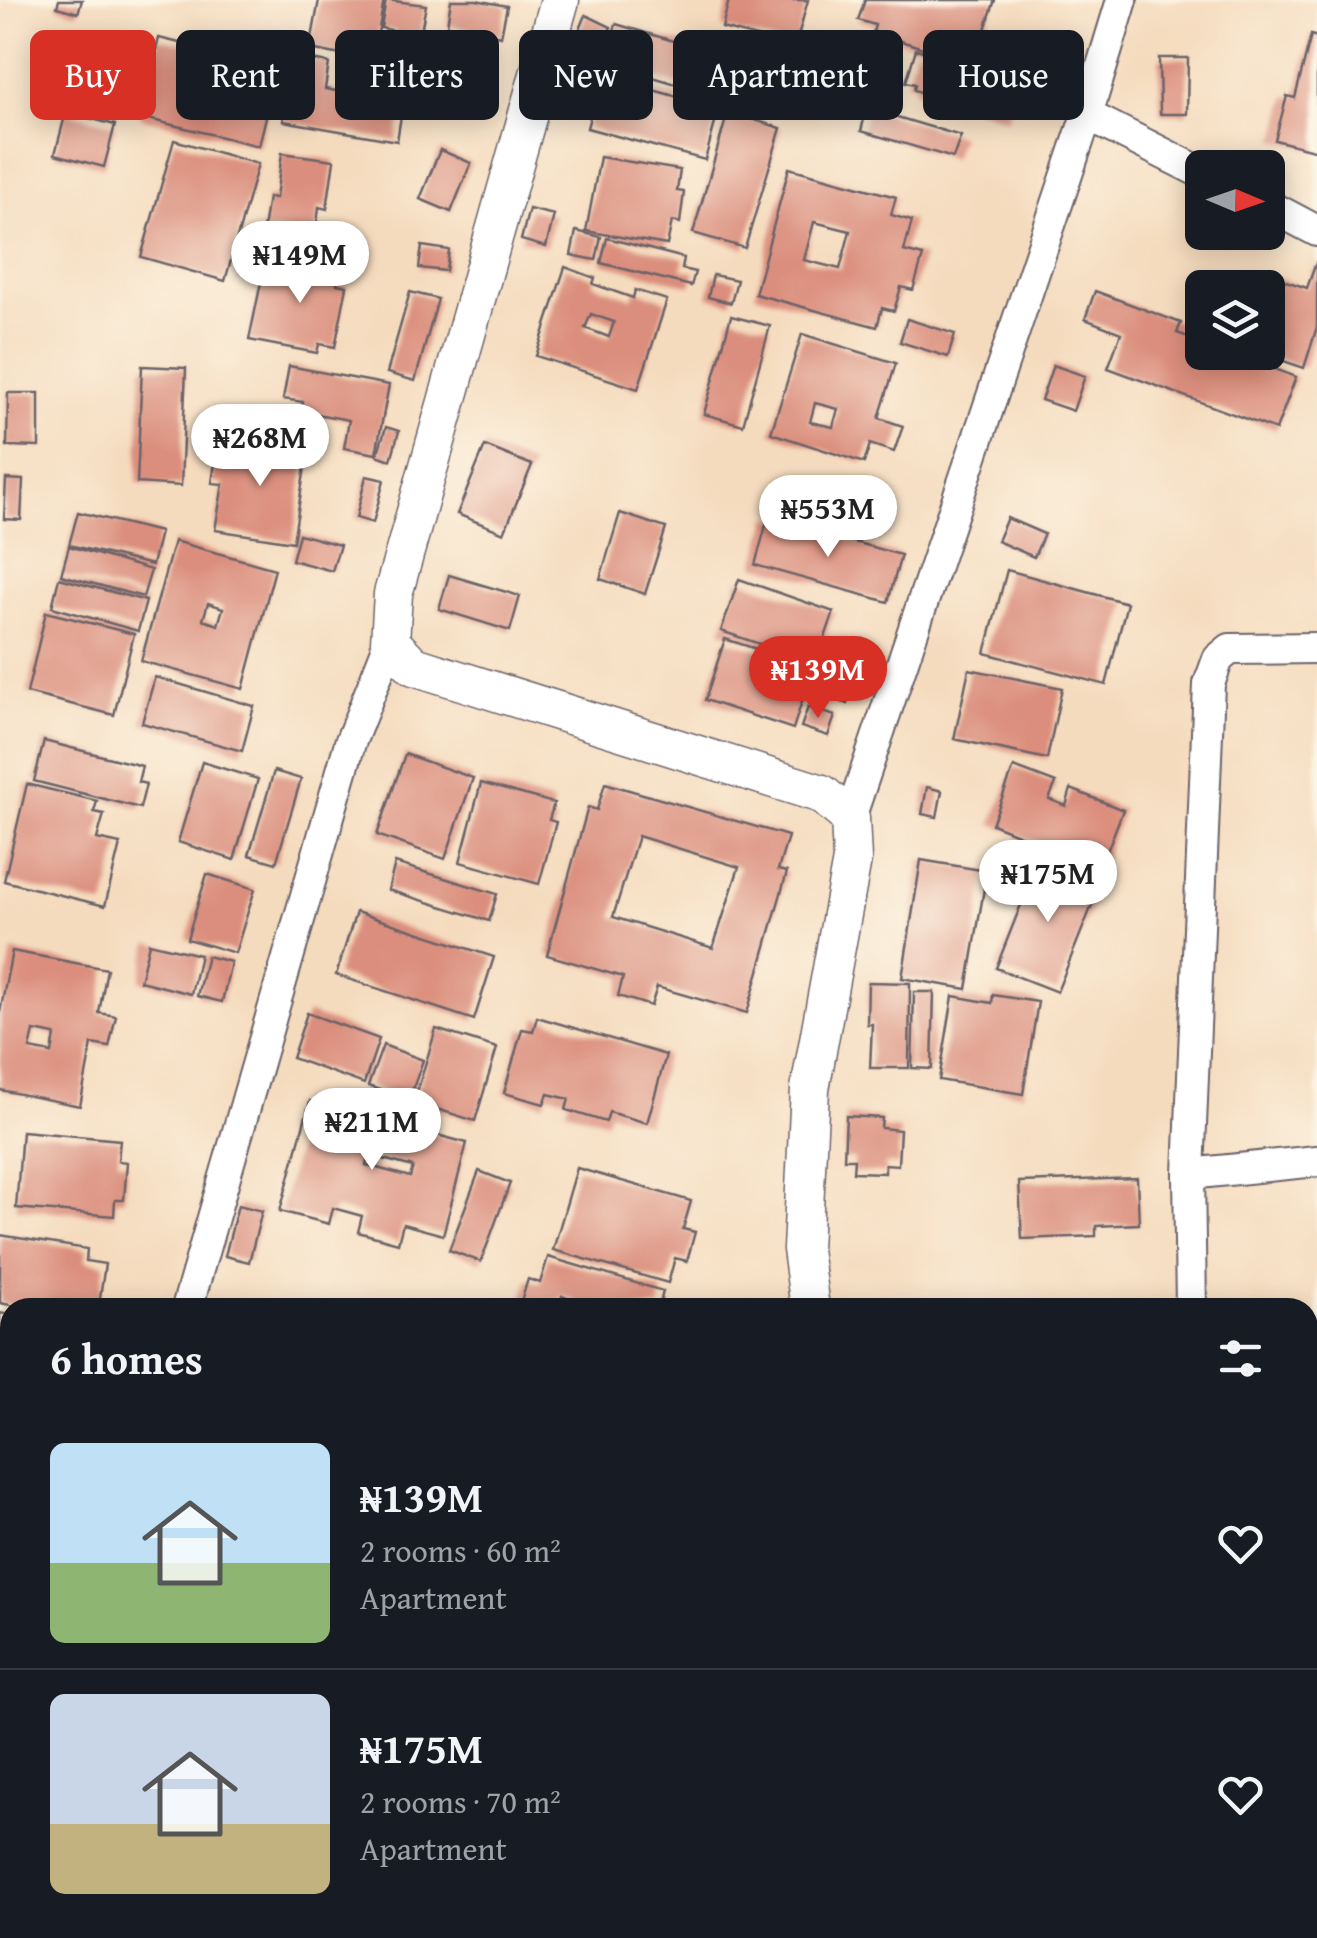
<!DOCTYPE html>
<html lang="en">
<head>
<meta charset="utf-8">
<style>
  :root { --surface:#171b24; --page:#242831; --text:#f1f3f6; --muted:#9ea1a6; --line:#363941; --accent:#d93025 }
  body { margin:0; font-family:"Gentium Book Plus",serif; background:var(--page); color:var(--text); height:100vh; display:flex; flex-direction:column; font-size:38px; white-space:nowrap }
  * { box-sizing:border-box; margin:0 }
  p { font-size:32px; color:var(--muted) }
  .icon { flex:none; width:55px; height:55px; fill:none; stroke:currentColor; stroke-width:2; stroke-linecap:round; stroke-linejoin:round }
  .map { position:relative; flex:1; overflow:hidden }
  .sheet { position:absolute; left:0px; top:1298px; width:1318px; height:642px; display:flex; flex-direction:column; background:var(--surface); border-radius:30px 30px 0 0; box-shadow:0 5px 25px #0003 }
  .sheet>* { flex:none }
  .guide { position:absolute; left:30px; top:30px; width:1258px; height:90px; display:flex; gap:20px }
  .needle { width:65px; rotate:92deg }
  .controls { position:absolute; left:1185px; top:150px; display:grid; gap:20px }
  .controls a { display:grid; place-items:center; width:100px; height:100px; border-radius:15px; background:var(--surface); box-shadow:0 5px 25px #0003; font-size:50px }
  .price { position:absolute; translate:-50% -85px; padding:0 22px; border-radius:35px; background:#fff; color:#222; font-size:32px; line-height:65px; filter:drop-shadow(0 2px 5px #0008) }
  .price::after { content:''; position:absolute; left:50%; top:60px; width:30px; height:22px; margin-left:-15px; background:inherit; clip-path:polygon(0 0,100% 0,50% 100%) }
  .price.on { background:var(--accent); color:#fff }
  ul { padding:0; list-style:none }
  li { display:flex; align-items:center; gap:30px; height:250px; padding:0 50px }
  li+li { border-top:2px solid var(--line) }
  li span { display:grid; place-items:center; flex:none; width:280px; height:200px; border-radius:15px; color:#555 }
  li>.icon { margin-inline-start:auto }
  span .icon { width:120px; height:120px; fill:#fffc; stroke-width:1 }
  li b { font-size:42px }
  h2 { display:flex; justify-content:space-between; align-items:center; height:120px; padding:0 50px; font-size:42px }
  .pill { padding:0 35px; border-radius:15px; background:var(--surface); box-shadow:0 5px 25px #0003; font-size:35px; line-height:90px }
  .pill.on { background:var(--accent); color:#fff }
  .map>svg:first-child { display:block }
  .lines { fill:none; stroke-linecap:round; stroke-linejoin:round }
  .stream { stroke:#3dadb9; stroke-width:11 }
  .building { fill:#db8e7d; fill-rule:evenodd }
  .minor-casing { stroke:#6c6369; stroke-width:34 }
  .tertiary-casing { stroke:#6c6369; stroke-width:41 }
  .minor { stroke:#fff; stroke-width:30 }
  .tertiary { stroke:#fff; stroke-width:38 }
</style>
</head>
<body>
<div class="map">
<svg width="1317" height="1938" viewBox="0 0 1317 1938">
  <rect width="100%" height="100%" fill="#fcf5e5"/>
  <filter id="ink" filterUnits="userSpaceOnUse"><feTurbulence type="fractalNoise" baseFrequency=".01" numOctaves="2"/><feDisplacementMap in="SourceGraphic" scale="20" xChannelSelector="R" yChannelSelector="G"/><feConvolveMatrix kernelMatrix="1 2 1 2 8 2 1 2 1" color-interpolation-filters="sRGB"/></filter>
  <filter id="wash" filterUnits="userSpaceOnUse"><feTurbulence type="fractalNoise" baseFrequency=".0048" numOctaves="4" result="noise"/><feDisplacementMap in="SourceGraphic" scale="40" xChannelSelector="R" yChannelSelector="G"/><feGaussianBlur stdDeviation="2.25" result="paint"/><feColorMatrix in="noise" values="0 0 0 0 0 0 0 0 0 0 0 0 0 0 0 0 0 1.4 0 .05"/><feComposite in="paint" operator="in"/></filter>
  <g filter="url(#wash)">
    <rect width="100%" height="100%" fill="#f5dbbe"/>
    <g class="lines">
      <g class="stream">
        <path d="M1308 1535 1317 1538"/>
        <path d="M548 1938 565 1930"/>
      </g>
    </g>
    <g id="blocks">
      <g class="building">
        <path d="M59 0H82L78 13 57 7Z"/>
        <path d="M319 0H384L373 61 310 49Z"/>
        <path d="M386 0 426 5 415 63 434 68 429 92 414 90 412 102 354 88 359 60 376 64 379 52 391 54 396 31 381 28Z"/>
        <path d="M451 0H476L507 6 501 36 447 25Z"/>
        <path d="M729 0H808L795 47 722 28Z"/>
        <path d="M865 0H995L980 44 970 40 963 61 873 32 875 25 858 20Z"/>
        <path d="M586 15 611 27 600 51 576 39Z"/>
        <path d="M616 24 694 47 683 86 605 63Z"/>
        <path d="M1311 35 1317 37V151L1275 140 1287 96 1295 98Z"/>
        <path d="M159 38 278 67 259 146 140 117Z"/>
        <path d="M916 49 1018 80 1007 119 914 90 915 84 906 82Z"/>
        <path d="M294 57 329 63 325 89 403 103 397 141 283 121Z"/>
        <path d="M1159 58H1188L1187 114H1160Z"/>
        <path d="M601 76 719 108 705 160 587 128Z"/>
        <path d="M867 108 961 136 953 158 861 131Z"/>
        <path d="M66 112 115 125 104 167 55 154Z"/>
        <path d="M728 112 781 128 745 248 693 233Z"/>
        <path d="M174 140 258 164 225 281 141 257Z"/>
        <path d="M440 150 471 163 451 212 420 199Z"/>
        <path d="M282 153 334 160 327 209 319 207 316 232 263 230 268 197 276 198Z"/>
        <path d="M600 157 680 170 677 191 684 192 680 223 672 221 667 245 586 231Z"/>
        <path d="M789 168 896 197 891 215 912 221 904 251 923 256 913 290 901 287 894 311 882 308 877 327 755 294ZM814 222 850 231 840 269 804 260Z"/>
        <path d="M529 209 554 215 546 247 521 240Z"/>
        <path d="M576 231 601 237 596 260 571 255Z"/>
        <path d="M607 238 684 258 682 269 695 272 691 286 601 263Z"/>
        <path d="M422 246 449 250 446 271 419 268Z"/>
        <path d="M313 253 342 259 337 284 347 286 335 347 319 344 317 353 249 340 265 263 310 272Z"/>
        <path d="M1317 260V327L1304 368 1260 353 1268 352V288H1257L1262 273 1307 288Z"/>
        <path d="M565 267 595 278 593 284 633 298 635 290 667 300 638 389 536 356ZM591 314 614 322 609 337 585 328Z"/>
        <path d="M713 275 737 280 731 303 708 297Z"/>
        <path d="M1095 291 1181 323 1177 333 1202 342V352H1231L1296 377 1276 430 1108 368 1121 333 1085 319Z"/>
        <path d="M410 292 438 299 415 381 387 373Z"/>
        <path d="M731 316 770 326 743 425 704 414Z"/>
        <path d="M907 319 955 334 948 357 900 342Z"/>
        <path d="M802 334 896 363 879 418 903 426 894 452 870 444 864 463 771 433ZM815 403 838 409 833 427 810 422Z"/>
        <path d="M1053 365 1085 376 1073 411 1041 400Z"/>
        <path d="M142 366 186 368 181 486 137 483Z"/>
        <path d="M289 366 389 385 376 454 344 448 349 420 301 411 303 402 283 399Z"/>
        <path d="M8 393H39V447L7 446Z"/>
        <path d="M386 427 399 431 391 460 377 455Z"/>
        <path d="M265 441 308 448 293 542 215 530 223 484 212 483 218 443 264 450Z"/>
        <path d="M485 446 532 465 504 533 457 514Z"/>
        <path d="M366 476 384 480 373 523 356 518Z"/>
        <path d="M6 479 23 480 21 520 4 519Z"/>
        <path d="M78 512 160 532 152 565 69 545Z"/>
        <path d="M620 513 666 528 645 594 600 579Z"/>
        <path d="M768 518 901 555 888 602 755 565Z"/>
        <path d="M1007 518 1044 534 1034 557 997 541Z"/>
        <path d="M299 534 340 545 332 571 292 560Z"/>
        <path d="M174 541 275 569 243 689 141 661ZM208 603 223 608 218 625 203 620Z"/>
        <path d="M69 546 151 570 143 597 61 575Z"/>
        <path d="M1007 570 1127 603 1106 685 985 653Z"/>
        <path d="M449 575 520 596 510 631 439 609Z"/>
        <path d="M59 578 146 601 138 631 52 607Z"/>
        <path d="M739 579 834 612 816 663 721 631Z"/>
        <path d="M46 612 134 634 114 715 27 693Z"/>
        <path d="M725 639 813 667 793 729 705 700Z"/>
        <path d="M840 643 862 650 855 672 833 664Z"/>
        <path d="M824 666 857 680 847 704 814 691Z"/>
        <path d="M969 669 1062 688 1047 759 954 739Z"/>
        <path d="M155 677 254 706 242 751 142 723Z"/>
        <path d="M808 707 835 716 828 736 801 727Z"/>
        <path d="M44 741 142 766 138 782 146 784 140 808 34 781Z"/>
        <path d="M405 754 473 778 445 859 377 835Z"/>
        <path d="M202 762 258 779 234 860 178 842Z"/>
        <path d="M1014 767 1056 783 1049 799 1066 806 1071 789 1123 810 1101 867 992 824Z"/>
        <path d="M274 771 301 779 276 863 249 855Z"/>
        <path d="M481 783 554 803 549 820 556 822 539 884 460 862Z"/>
        <path d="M605 783 788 836 778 870 787 872 747 1013 657 987 651 1006 618 996 623 977 547 955 588 807 597 810ZM638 836 739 867 713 948 613 917Z"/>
        <path d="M27 784 97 801 94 812 104 814 97 839 120 844 105 906 4 881Z"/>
        <path d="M927 787 942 791 937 817 922 814Z"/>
        <path d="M1039 859 1101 883 1057 992 996 968Z"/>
        <path d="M921 860 987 871 967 989 902 978Z"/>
        <path d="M395 863 497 894 489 921 388 890Z"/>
        <path d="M207 874 255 889 235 953 187 939Z"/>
        <path d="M356 912 494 957 474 1020 336 975Z"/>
        <path d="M149 943 200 955 191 994 140 981Z"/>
        <path d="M12 951 107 969 99 1013 116 1016 109 1047 92 1044 80 1106 0 1090V1012ZM34 1031 55 1035 52 1053 30 1049Z"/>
        <path d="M207 956 231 962 222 1002 197 996Z"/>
        <path d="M868 982 910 983 909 1068H870L872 1024H867Z"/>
        <path d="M914 992H934L932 1069 912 1068Z"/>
        <path d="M993 995 1038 1002 1023 1094 939 1080 953 996 992 1003Z"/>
        <path d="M307 1013 379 1039 364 1084 292 1058Z"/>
        <path d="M537 1017 666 1055 647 1123 609 1112 606 1122 566 1110 569 1099 548 1094 544 1104 504 1093 522 1029 533 1031Z"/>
        <path d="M436 1029 497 1048 475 1121 414 1102Z"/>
        <path d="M383 1045 423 1060 409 1100 368 1086Z"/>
        <path d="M310 1101 467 1143 443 1235 403 1224 398 1243 358 1232 362 1216 333 1208 329 1224 280 1211ZM368 1155 413 1167 410 1177 366 1165Z"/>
        <path d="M846 1116 882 1118 881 1128 900 1130 898 1165 885 1164V1173L853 1172 854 1159H844Z"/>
        <path d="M22 1131 120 1140 118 1161 127 1162 124 1200H115L114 1216 16 1208Z"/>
        <path d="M577 1168 691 1201 683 1229 695 1232 687 1261 675 1258 668 1283 553 1250Z"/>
        <path d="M479 1171 510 1183 481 1262 449 1250Z"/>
        <path d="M1137 1178 1139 1224 1096 1226V1236L1022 1239 1019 1182Z"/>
        <path d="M238 1205 262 1211 249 1262 225 1256Z"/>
        <path d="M0 1235 87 1249 86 1261 105 1264 99 1305 78 1302 77 1308H25L0 1303Z"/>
        <path d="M548 1257 663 1291 659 1308H573L575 1301 562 1296 558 1308 520 1305 528 1279 540 1283Z"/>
        <path d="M0 1313 10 1315V1373L0 1371Z"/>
        <path d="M10 1533V1592L0 1594V1535Z"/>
        <path d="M10 1754V1795H9L0 1757Z"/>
        <path d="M110 1930H178L158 1938H113Z"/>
        <path d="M193 1930H244L224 1938H196Z"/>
      </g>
    </g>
  </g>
  <g filter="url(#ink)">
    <use href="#blocks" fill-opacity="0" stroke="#6c6369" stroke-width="2.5"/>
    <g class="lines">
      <g class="minor-casing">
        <g id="minor">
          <path d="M1087 115 1202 173"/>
          <path d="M1268 205 1317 231"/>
          <path d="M850 818 1087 115 1122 0"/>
          <path d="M1189 1174 1317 1161"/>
          <path d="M187 1308 350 743 390 642"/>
          <path d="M1191 1308 1189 1174 1209 684 1218 659 1230 649 1317 648"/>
          <path d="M1308 1644 1317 1646"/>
          <path d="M0 1849 10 1869"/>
          <path d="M41 1930 45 1938"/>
          <path d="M353 1930 360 1938"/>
        </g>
      </g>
      <g class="tertiary-casing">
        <g id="tertiary">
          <path d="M560 0 393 594 390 642 414 666 822 794 850 818 852 860 810 1089 802 1249 810 1308"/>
          <path d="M1063 1938 1064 1930"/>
        </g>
      </g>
      <use href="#minor" class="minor"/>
      <use href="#tertiary" class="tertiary"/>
    </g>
  </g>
</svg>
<div class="controls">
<a><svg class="needle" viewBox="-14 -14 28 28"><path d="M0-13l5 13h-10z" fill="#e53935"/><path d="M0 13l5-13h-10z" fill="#9ea1a6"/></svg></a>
<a><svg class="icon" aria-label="layers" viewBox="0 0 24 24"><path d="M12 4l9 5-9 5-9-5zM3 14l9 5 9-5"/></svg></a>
</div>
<b class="price" style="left:300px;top:306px">₦149M</b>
<b class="price" style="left:260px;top:489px">₦268M</b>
<b class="price" style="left:828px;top:560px">₦553M</b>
<b class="price on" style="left:818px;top:721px">₦139M</b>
<b class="price" style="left:1048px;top:925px">₦175M</b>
<b class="price" style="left:372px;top:1173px">₦211M</b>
<div class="guide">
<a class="pill on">Buy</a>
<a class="pill">Rent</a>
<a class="pill">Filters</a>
<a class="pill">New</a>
<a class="pill">Apartment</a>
<a class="pill">House</a>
</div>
<section class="sheet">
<h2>6 homes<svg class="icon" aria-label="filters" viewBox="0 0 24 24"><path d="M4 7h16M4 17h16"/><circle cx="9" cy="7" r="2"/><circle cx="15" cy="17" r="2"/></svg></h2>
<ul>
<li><span style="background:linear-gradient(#bfe0f5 60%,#8fb573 0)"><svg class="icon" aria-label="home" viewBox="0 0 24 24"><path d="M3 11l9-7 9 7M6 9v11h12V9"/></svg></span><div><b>₦139M</b><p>2 rooms · 60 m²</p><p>Apartment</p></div><svg class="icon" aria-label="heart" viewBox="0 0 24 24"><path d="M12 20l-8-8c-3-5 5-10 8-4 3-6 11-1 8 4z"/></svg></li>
<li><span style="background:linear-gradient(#c9d6e8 65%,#c2b280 0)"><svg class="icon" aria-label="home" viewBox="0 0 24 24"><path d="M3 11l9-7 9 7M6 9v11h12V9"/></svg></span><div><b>₦175M</b><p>2 rooms · 70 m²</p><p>Apartment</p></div><svg class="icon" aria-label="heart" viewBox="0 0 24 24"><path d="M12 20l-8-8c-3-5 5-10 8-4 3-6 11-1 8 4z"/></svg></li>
</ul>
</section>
</div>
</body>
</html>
